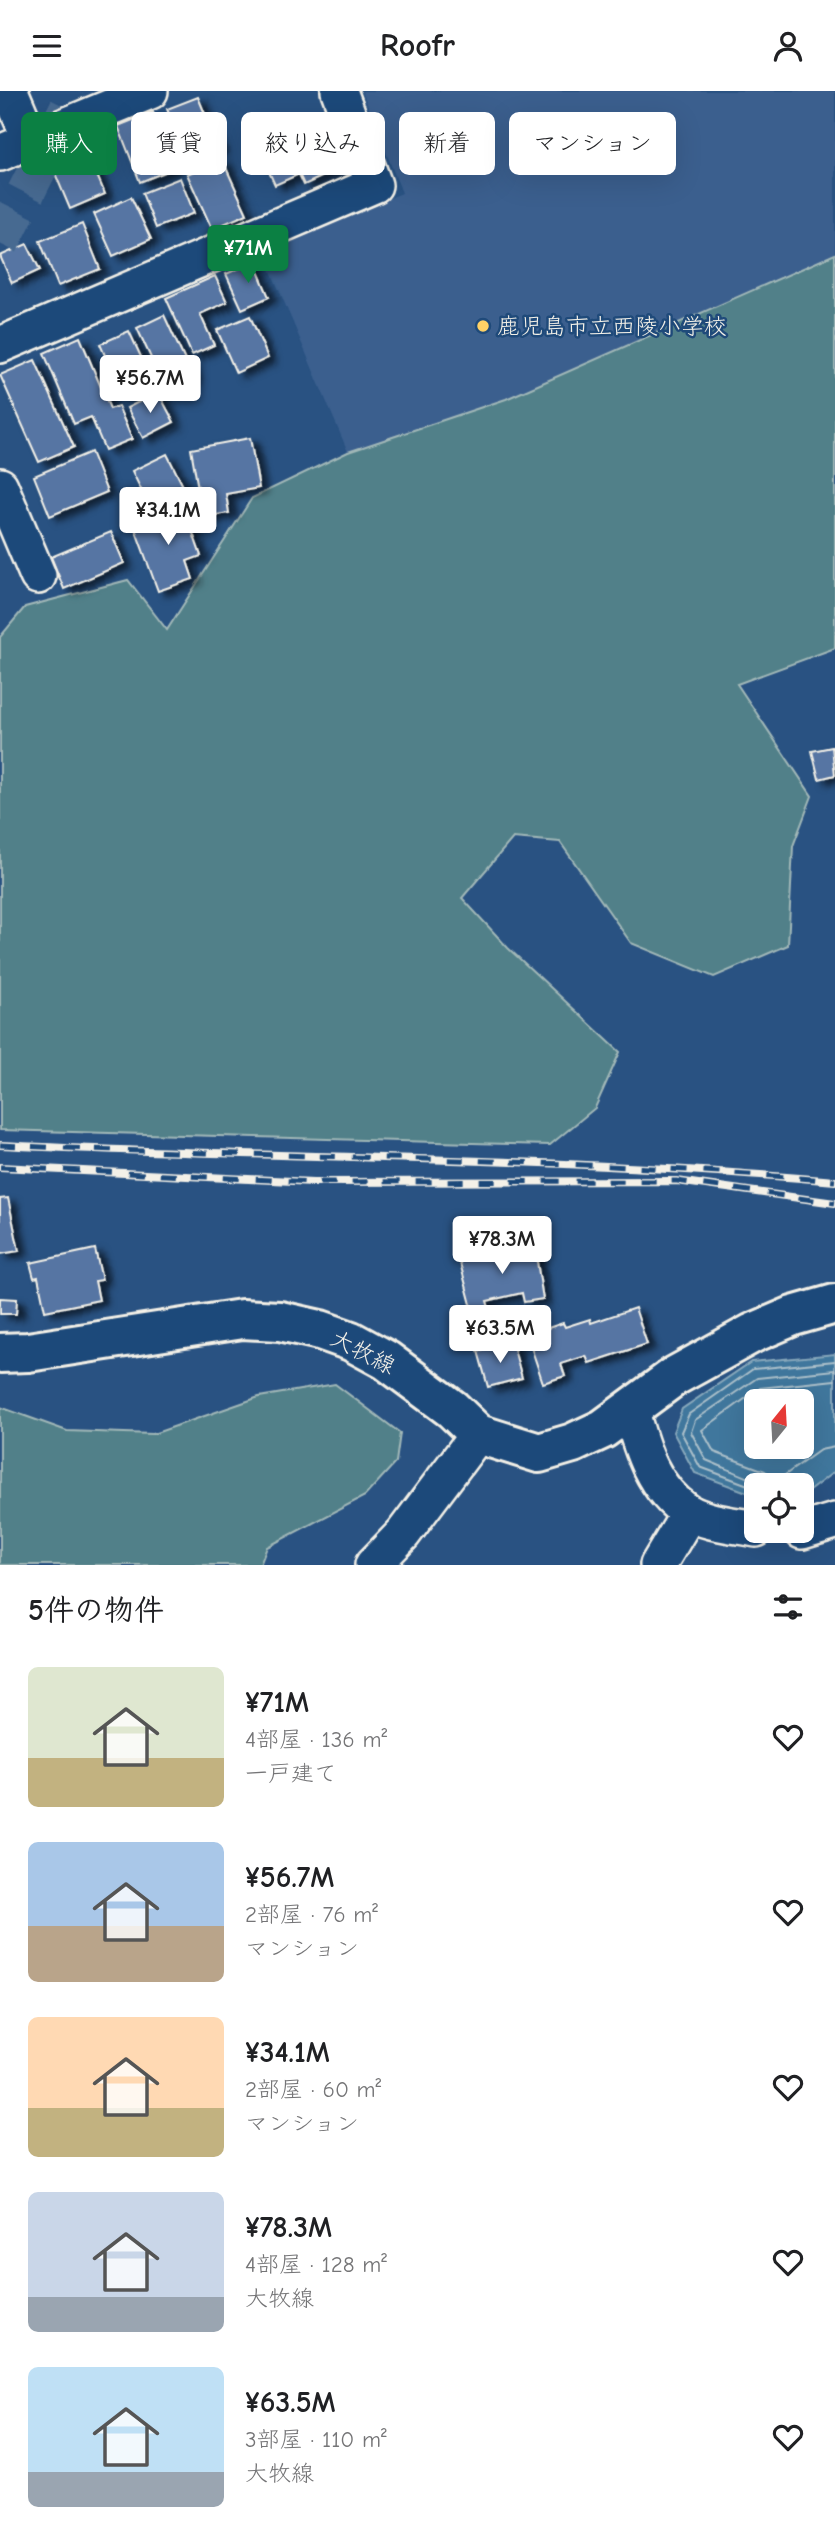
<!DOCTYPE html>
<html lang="ja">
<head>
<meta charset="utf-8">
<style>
  :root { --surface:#fff; --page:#f6f6f6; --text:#202124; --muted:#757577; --accent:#0b8043 }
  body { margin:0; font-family:"Comic Neue","Klee One",sans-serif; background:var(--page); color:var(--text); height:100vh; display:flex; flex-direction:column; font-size:26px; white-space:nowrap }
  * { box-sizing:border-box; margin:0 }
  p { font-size:23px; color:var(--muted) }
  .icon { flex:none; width:38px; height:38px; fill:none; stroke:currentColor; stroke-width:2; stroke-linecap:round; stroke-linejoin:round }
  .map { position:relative; height:1474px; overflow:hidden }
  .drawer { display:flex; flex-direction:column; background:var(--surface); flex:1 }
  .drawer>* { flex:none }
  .guide { position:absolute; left:21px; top:21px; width:794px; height:63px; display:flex; gap:14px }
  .needle { width:46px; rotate:18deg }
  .fabs { position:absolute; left:744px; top:1298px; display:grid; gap:14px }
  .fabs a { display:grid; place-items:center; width:70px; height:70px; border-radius:10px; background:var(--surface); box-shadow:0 7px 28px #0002; font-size:35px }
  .price { position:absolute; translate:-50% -60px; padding:0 16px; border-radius:7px; background:#fff; color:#222; font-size:23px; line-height:46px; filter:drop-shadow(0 2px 4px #0008) }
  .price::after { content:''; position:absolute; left:50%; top:42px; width:21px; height:16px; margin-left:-10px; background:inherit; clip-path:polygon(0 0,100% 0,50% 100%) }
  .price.selected { background:var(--accent); color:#fff }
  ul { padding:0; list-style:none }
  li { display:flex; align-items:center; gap:21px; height:175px; padding:0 28px }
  li span { display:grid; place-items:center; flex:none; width:196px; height:140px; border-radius:10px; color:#555 }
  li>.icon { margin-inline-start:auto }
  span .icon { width:84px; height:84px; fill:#fffc; stroke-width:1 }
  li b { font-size:30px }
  h2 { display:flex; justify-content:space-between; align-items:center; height:84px; padding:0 28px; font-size:30px }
  .tag { padding:0 24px; border-radius:10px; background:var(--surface); box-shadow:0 7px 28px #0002; font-size:24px; line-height:63px }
  .tag.selected { background:var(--accent); color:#fff }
  header { display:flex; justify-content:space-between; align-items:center; height:91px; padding:0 28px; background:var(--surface); font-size:32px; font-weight:700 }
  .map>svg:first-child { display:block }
  .built { fill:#3a5f8e }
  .green { fill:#518089; stroke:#a2b8b8; stroke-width:2 }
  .water { fill:#40779d; stroke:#88a8bb; stroke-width:2; fill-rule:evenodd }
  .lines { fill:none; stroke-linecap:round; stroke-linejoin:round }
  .shore { stroke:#acc0ca; stroke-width:2 }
  .building { fill:#5675a3; stroke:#f4f1e8; stroke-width:2; filter:url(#shadow) }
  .highway-tunnel { stroke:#476a91; stroke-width:38; stroke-dasharray:38 19; stroke-linecap:butt }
  .street-casing { stroke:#f4f1e8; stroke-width:40 }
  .secondary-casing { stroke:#f4f1e8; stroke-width:44 }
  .street { stroke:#1f4a7a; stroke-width:35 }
  .secondary { stroke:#1f4a7a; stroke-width:38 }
  .rail-casing { stroke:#f4f1e8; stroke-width:8 }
  .rail { stroke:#1f4a7a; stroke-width:5; stroke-dasharray:16; stroke-linecap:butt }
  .poi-dot { fill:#ffd166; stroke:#1f4a7a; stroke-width:2.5 }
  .labels { text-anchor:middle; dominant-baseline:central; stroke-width:5; stroke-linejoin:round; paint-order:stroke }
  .poi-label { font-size:23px; fill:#f4f1e8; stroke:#1f4a7a; text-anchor:start }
  .street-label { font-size:23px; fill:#f4f1e8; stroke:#1f4a7a }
</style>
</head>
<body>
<header><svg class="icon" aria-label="menu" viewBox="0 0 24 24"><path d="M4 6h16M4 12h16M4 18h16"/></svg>Roofr<svg class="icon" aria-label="person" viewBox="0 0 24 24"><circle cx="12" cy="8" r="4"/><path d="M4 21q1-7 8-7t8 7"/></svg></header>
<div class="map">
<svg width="835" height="1474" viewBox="0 0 835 1474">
  <defs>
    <filter id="shadow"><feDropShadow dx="8" dy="4.5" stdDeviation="3.5" flood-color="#0009"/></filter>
  </defs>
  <rect width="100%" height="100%" fill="#295282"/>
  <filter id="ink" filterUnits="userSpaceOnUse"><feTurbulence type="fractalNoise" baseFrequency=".0143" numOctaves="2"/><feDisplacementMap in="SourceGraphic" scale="14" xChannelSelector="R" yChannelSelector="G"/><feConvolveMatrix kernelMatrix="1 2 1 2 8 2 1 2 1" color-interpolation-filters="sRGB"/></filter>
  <g filter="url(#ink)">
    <path class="built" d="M362 0H835V163L506 308 348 361 262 159 402 102Z"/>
    <g class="green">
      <path d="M835 163V557L737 593 812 705 793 755 788 854 714 886 631 852 560 751 513 747 462 807 508 857 620 961 595 1017 550 1054 0 1039V546L25 516 128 489 167 539 252 407 348 361 506 308Z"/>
      <path d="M335 1293 400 1342 396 1371 365 1405 267 1456 260 1474H0V1316L67 1340 153 1343 259 1306Z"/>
    </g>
    <path class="water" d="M835 1263V1380L805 1403H802V1395H756L755 1404 695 1382 673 1341 682 1318 751 1271ZM756 1311H802V1356H756Z"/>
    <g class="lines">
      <g class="shore">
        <path d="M835 1289 760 1297 702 1339 714 1361 765 1380 778 1389 820 1359 835 1356"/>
        <path d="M768 1395 706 1369 691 1341 695 1329 757 1287 835 1279"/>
        <path d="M756 1397 700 1376 681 1341 689 1323 753 1278 835 1270"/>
      </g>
    </g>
    <g class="building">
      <path d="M198 6 220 59 189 71 167 18Z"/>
      <path d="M153 21 175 77 140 91 118 35Z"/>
      <path d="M319 29 341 77 304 94 299 83 275 94 258 57Z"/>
      <path d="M84 54 105 103 70 118 49 68Z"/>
      <path d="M222 68 247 123 212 138 187 83Z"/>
      <path d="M180 87 194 122 156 137 142 102Z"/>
      <path d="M131 106 151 148 113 165 94 123Z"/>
      <path d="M82 133 100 178 58 195 40 150Z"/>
      <path d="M27 153 40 179 12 192 0 165Z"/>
      <path d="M254 171 269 206 242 218 226 183Z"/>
      <path d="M215 185 227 211 200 223 214 254 192 264 166 207Z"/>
      <path d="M164 224 193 287 166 299 137 237Z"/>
      <path d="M250 225 268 267 236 282 217 239Z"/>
      <path d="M129 240 153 292 123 306 100 253Z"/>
      <path d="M80 246 110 318 118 315 132 348 105 359 91 326 74 333 44 262Z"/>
      <path d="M35 269 74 356 39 371 0 284Z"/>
      <path d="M158 301 174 331 143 347 127 317Z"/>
      <path d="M250 347 259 397 226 403 229 422 203 426 191 358Z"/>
      <path d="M91 361 107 401 50 425 34 385Z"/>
      <path d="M167 363 183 395 147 411 132 380Z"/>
      <path d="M183 414 201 465 187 470 193 488 158 500 133 432Z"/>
      <path d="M111 441 124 472 64 498 51 466Z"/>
      <path d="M832 656 835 684 819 688 812 660Z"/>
      <path d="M8 1107 19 1160 0 1163V1108Z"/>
      <path d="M534 1152 543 1208 524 1211 522 1202 487 1210 489 1217 473 1221 459 1168Z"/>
      <path d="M95 1158 102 1189 95 1190 99 1209 45 1220 38 1186 34 1187 30 1172Z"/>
      <path d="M0 1207 17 1208 16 1223H0Z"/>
      <path d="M635 1217 647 1253 589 1272 586 1265 561 1273 565 1285 543 1292 527 1244 563 1232 565 1236 590 1228 591 1232Z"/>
      <path d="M512 1251 522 1287 488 1296 478 1260Z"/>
    </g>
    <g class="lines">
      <path class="highway-tunnel" d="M0 153 77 0"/>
      <g class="street-casing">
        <g id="street">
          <path d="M10 0 31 50"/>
          <path d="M0 62 150 0"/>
          <path d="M0 254 374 94 339 0"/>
          <path d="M0 395 38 485"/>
          <path d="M631 1320C641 1358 653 1398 688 1421 706 1432 736 1434 756 1438"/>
          <path d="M802 1440 835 1430"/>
          <path d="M373 1474 403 1443 478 1343"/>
          <path d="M658 1474 689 1422"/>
        </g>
      </g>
      <g class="secondary-casing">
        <path id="secondary" d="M0 1262 28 1261 242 1228 280 1230 320 1239 351 1250 386 1269 452 1318 478 1343 539 1362 573 1352 603 1338 675 1285 753 1242 793 1225 835 1213"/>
      </g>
      <use href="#street" class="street"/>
      <use href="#secondary" class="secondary"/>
      <g class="rail-casing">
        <g id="rail">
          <path d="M0 1054C278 1068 558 1065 835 1090"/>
          <path d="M0 1076 313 1091 677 1090 835 1112"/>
        </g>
      </g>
      <use href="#rail" class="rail"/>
    </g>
  </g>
  <circle class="poi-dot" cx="483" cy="235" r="7"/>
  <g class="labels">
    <g class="poi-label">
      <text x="497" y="235">鹿児島市立西陵小学校</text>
    </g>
    <g class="street-label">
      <text transform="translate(363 1261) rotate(27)">大牧線</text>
    </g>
  </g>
</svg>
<div class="fabs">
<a><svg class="needle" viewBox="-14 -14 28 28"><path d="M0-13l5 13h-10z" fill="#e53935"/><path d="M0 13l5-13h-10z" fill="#757577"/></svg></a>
<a><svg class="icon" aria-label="locate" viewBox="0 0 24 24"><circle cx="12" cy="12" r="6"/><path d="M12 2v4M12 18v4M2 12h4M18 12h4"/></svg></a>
</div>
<b class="price selected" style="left:248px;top:194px">¥71M</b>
<b class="price" style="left:150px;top:324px">¥56.7M</b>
<b class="price" style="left:168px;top:456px">¥34.1M</b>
<b class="price" style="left:502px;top:1185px">¥78.3M</b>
<b class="price" style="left:500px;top:1274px">¥63.5M</b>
<div class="guide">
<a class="tag selected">購入</a>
<a class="tag">賃貸</a>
<a class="tag">絞り込み</a>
<a class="tag">新着</a>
<a class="tag">マンション</a>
</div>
</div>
<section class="drawer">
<h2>5件の物件<svg class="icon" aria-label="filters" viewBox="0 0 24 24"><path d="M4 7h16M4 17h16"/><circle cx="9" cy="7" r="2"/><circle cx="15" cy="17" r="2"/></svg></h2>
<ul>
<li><span style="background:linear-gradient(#dfe7d0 65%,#c2b280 0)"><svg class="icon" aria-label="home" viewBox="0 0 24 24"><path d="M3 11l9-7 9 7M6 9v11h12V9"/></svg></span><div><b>¥71M</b><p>4部屋 · 136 m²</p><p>一戸建て</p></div><svg class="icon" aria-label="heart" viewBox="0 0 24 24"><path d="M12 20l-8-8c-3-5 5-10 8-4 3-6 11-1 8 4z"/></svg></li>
<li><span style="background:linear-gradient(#a9c7e8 60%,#b9a48a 0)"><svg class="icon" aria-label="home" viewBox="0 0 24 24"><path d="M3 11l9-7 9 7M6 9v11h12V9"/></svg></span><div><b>¥56.7M</b><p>2部屋 · 76 m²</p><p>マンション</p></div><svg class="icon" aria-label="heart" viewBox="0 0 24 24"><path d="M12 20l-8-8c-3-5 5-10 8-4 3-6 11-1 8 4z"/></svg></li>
<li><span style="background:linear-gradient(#ffd9b3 65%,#c2b280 0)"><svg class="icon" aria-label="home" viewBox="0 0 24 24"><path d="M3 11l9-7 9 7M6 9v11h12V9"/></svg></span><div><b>¥34.1M</b><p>2部屋 · 60 m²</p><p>マンション</p></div><svg class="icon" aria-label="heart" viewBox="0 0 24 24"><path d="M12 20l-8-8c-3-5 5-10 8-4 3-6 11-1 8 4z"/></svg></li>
<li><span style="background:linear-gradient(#c9d6e8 75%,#9aa5b1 0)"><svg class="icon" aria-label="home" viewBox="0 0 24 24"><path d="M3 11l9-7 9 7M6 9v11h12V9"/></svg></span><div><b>¥78.3M</b><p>4部屋 · 128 m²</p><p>大牧線</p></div><svg class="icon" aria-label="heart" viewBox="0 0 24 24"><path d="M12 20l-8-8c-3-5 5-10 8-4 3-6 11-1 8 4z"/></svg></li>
<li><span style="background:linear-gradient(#bfe0f5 75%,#9aa5b1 0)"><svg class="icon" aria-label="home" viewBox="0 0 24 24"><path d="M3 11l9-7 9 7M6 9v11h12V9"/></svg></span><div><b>¥63.5M</b><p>3部屋 · 110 m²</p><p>大牧線</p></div><svg class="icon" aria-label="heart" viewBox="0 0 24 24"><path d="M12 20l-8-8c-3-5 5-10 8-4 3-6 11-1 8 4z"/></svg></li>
</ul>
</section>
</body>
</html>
